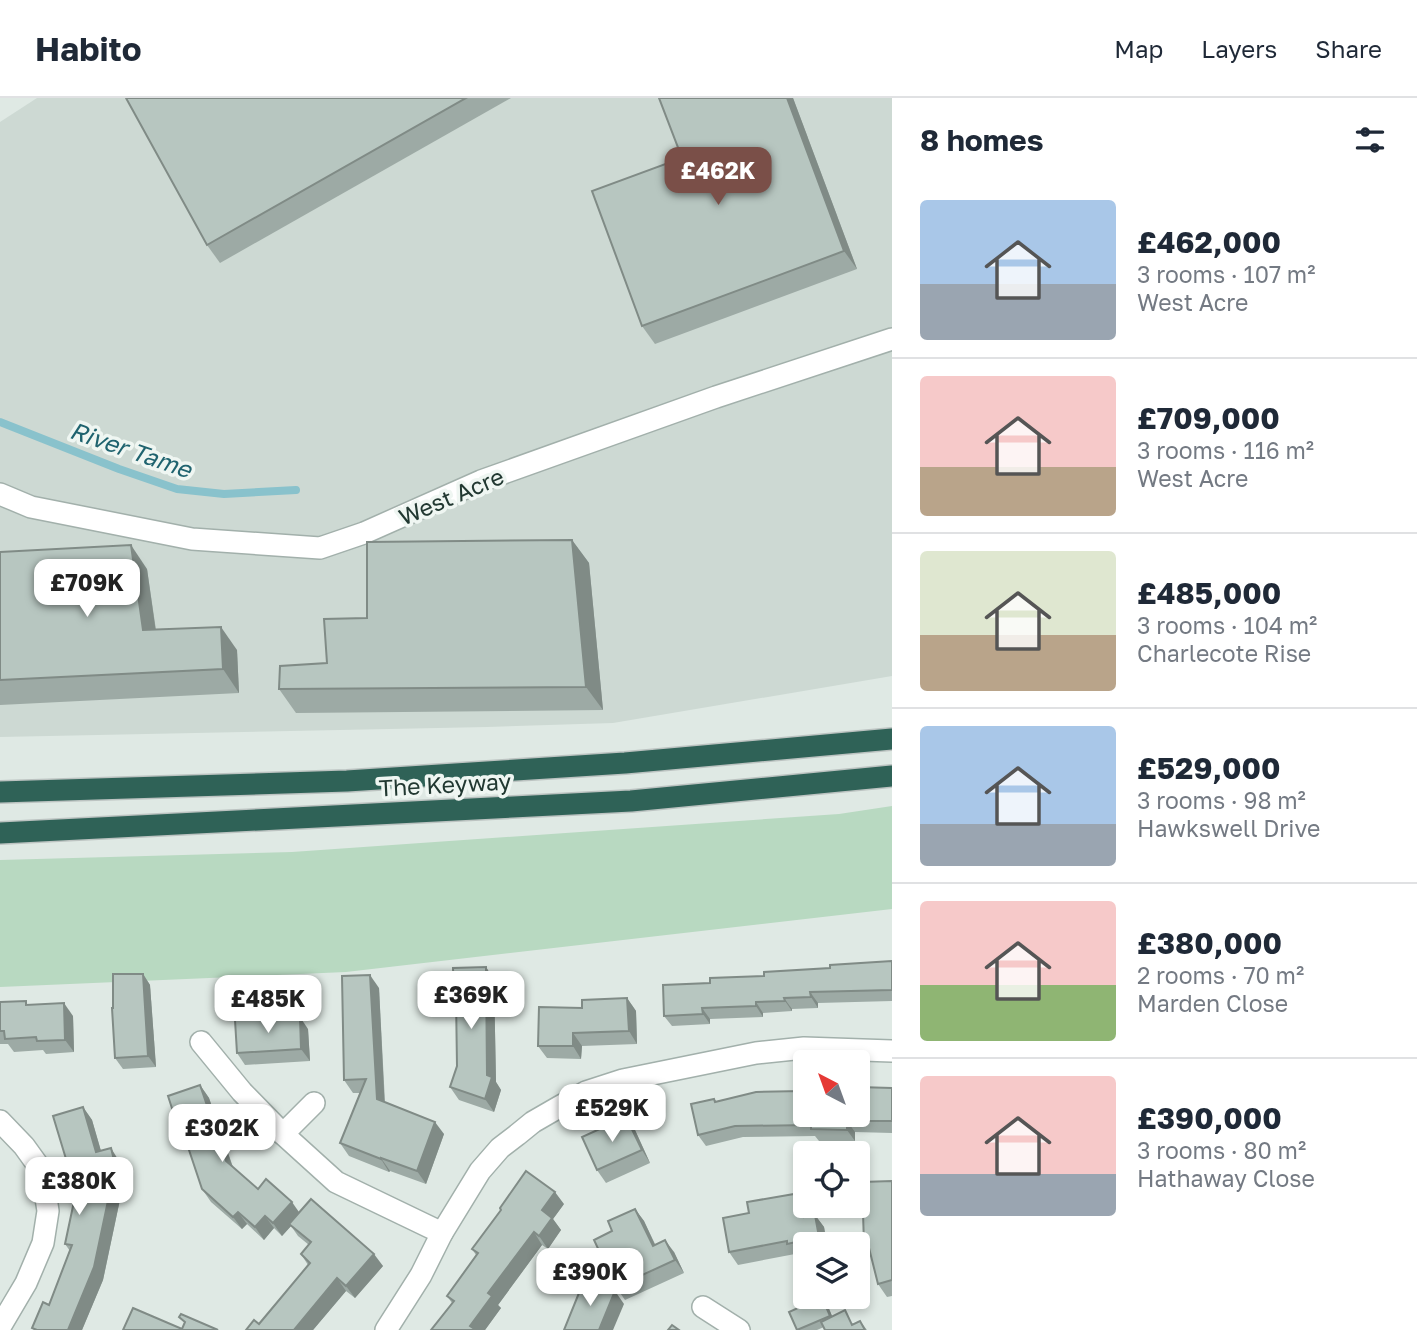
<!DOCTYPE html>
<html lang="en">
<head>
<meta charset="utf-8">
<style>
  :root { --surface:#fff; --page:#f6f6f7; --text:#1f2937; --muted:#747a83; --line:#e0e1e3; --accent:#7a4f48 }
  body { margin:0; font-family:"Golos Text",sans-serif; background:var(--page); color:var(--text); height:100vh; display:flex; flex-direction:column; font-size:26px; white-space:nowrap }
  * { box-sizing:border-box; margin:0 }
  p { font-size:23px; color:var(--muted) }
  .icon { flex:none; width:38px; height:38px; fill:none; stroke:currentColor; stroke-width:2; stroke-linecap:round; stroke-linejoin:round }
  .map { position:relative; flex:1; overflow:hidden }
  .details { display:flex; flex-direction:column; background:var(--surface); width:525px }
  .details>* { flex:none }
  .needle { width:46px; rotate:319deg }
  .tools { position:absolute; left:793px; top:952px; display:grid; gap:14px }
  .tools a { display:grid; place-items:center; width:77px; height:77px; border-radius:7px; background:var(--surface); box-shadow:0 4px 10px #0003; font-size:35px }
  .price { position:absolute; translate:-50% -60px; padding:0 16px; border-radius:14px; background:#fff; color:#222; font-size:23px; line-height:46px; filter:drop-shadow(0 2px 4px #0008) }
  .price::after { content:''; position:absolute; left:50%; top:42px; width:21px; height:16px; margin-left:-10px; background:inherit; clip-path:polygon(0 0,100% 0,50% 100%) }
  .price.on { background:var(--accent); color:#fff }
  ul { padding:0; list-style:none }
  li { display:flex; align-items:center; gap:21px; height:175px; padding:0 28px }
  li+li { border-top:2px solid var(--line) }
  li span { display:grid; place-items:center; flex:none; width:196px; height:140px; border-radius:7px; color:#555 }
  li>.icon { margin-inline-start:auto }
  span .icon { width:84px; height:84px; fill:#fffc; stroke-width:1 }
  li b { font-size:30px }
  h2 { display:flex; justify-content:space-between; align-items:center; height:84px; padding:0 28px; font-size:30px }
  header { display:flex; align-items:center; gap:42px; box-sizing:border-box; height:98px; padding:0 35px; background:var(--surface); border-bottom:2px solid var(--line) }
  header strong { font-size:33px }
  nav { display:flex; gap:38px; margin-inline-start:auto; font-size:24px }
  main { display:flex; flex:1; min-height:0 }
  .map>svg:first-child { display:block }
  .built { fill:#cdd9d3 }
  .green { fill:#b8d9c1 }
  .lines { fill:none; stroke-linecap:round; stroke-linejoin:round }
  .stream { stroke:#89c2cc; stroke-width:8 }
  .minor-casing { stroke:#a2b0ab; stroke-width:24 }
  .highway-casing { stroke:#bcc3c1; stroke-width:24 }
  .minor { stroke:#fff; stroke-width:21 }
  .highway { stroke:#2f6257; stroke-width:21 }
  .wall { fill:#9daaa5 }
  .shaded-wall { fill:#808b86 }
  .building { fill:#b7c6c0; stroke:#808b86; stroke-width:2 }
  .labels { text-anchor:middle; dominant-baseline:central; stroke-width:7; stroke-linejoin:round; paint-order:stroke }
  .street-label { font-size:23px; fill:#213831; stroke:#eff6f2 }
  .water-label { font-size:24px; font-style:italic; fill:#1f636f; stroke:#eff6f2 }
</style>
</head>
<body>
<header>
<strong>Habito</strong>
<nav><a>Map</a><a>Layers</a><a>Share</a></nav>
</header>
<main>
<div class="map">
<svg width="892" height="1232" viewBox="0 0 892 1232">
  <rect width="100%" height="100%" fill="#dfe9e4"/>
  <path class="built" d="M37 0H892V578L613 625 487 629 0 639V24Z"/>
  <path class="green" d="M892 708V811L346 874 0 889V762L292 754 839 716Z"/>
  <g class="lines">
    <path class="stream" d="M0 324 119 371 177 391 224 396 296 392"/>
    <g class="minor-casing">
      <g id="minor">
        <path d="M0 396 31 409 192 441 320 450 364 435 481 383 716 299 892 241"/>
        <path d="M201 944 242 994 283 1036 336 1084 442 1135"/>
        <path d="M0 1023 24 1048 42 1073 48 1113 43 1145 26 1185 0 1229"/>
        <path d="M283 1036 314 1005"/>
        <path d="M703 1209 739 1232"/>
        <path d="M386 1232 421 1177 442 1135 480 1073 500 1050 517 1037 533 1024 559 1009 586 994 623 982 756 955 804 950 892 953"/>
      </g>
    </g>
    <g class="highway-casing">
      <g id="highway">
        <path d="M0 694 347 683 625 665 892 641"/>
        <path d="M0 735 631 703 892 678"/>
      </g>
    </g>
    <use href="#minor" class="minor"/>
    <use href="#highway" class="highway"/>
  </g>
  <g class="wall">
    <path d="M126 0H511L220 165 207 147Z"/>
    <path d="M793 0 857 171 655 246 642 228 682 60Z"/>
    <path d="M572 442 589 465 603 612 296 615 279 591 327 565 367 520Z"/>
    <path d="M0 454 147 471 156 532 237 552 239 595 0 607Z"/>
    <path d="M892 863V903L818 905V910L792 911V913L763 915V919L710 921V926L672 928 664 918 710 885Z"/>
    <path d="M486 869 494 882 496 984 501 992 494 1014 459 1002 450 989 457 968 456 903 454 900Z"/>
    <path d="M143 876 150 887 156 969 123 971 115 960 113 910Z"/>
    <path d="M379 890 385 1004 444 1036 426 1086 390 1073 389 1074 349 1058 340 1045 360 995H353L344 982Z"/>
    <path d="M627 900 636 913 637 946 582 948 581 961 547 960 538 948 582 910Z"/>
    <path d="M0 904 28 907 73 918 74 954 46 956 43 952 14 954 8 946H0Z"/>
    <path d="M308 931 310 963 245 967 237 955Z"/>
    <path d="M200 987 209 1000 233 1069 258 1091 299 1114 383 1168 355 1200 346 1193 313 1232H246L259 1226 308 1167 301 1156 309 1147 298 1138 291 1128 282 1138 274 1130 264 1142 247 1126 242 1131 211 1104 202 1091 186 1042 179 1032Z"/>
    <path d="M892 990V1035L855 1034V1043H819L815 1038 743 1039 706 1048 698 1037 714 1001 716 1003 805 1017Z"/>
    <path d="M83 1009 92 1022 101 1053 119 1063 127 1091 122 1092 103 1182 82 1232H34L32 1230 49 1207 70 1153 65 1146 76 1094Z"/>
    <path d="M635 1032 650 1065 606 1085 597 1072Z"/>
    <path d="M892 1083V1198L887 1199 878 1186 870 1154 864 1146Z"/>
    <path d="M564 1106 553 1121 561 1132 548 1151 542 1147 498 1207 501 1210 485 1232H431L452 1205 447 1198 476 1157 472 1151Z"/>
    <path d="M805 1108H809L810 1118 815 1117 824 1129 827 1146H805V1157L796 1158 795 1156 738 1167 729 1154Z"/>
    <path d="M635 1111 644 1123 655 1146 674 1154 684 1175 625 1202 616 1189 612 1133Z"/>
    <path d="M827 1206 832 1218 854 1226 860 1223 867 1232H825L824 1229 817 1232H797Z"/>
  </g>
  <g class="shaded-wall">
    <path d="M787 0H793L857 171 844 153Z"/>
    <path d="M572 442 589 465 603 612 586 589Z"/>
    <path d="M131 447 147 471 159 556 143 532Z"/>
    <path d="M221 529 237 552 239 595 223 571Z"/>
    <path d="M486 869 494 882 496 984 501 992 494 1014 485 1001 487 977Z"/>
    <path d="M143 876 150 887 156 969 148 958Z"/>
    <path d="M370 877 379 890 385 1014 377 1001Z"/>
    <path d="M810 894 818 905V910L811 899Z"/>
    <path d="M627 900 636 913 637 946 629 933Z"/>
    <path d="M784 900 792 911V913L785 903Z"/>
    <path d="M756 904 763 915V919L756 908Z"/>
    <path d="M64 905 73 918 74 954 65 942Z"/>
    <path d="M702 910 710 921V926L703 916Z"/>
    <path d="M300 919 308 931 310 963 301 951Z"/>
    <path d="M573 935 582 948 581 961 573 948Z"/>
    <path d="M200 987 209 1000 235 1076 226 1063Z"/>
    <path d="M83 1009 92 1022 105 1067 96 1054Z"/>
    <path d="M626 1019 635 1032 650 1065 642 1052Z"/>
    <path d="M847 1023 855 1034V1043L847 1032Z"/>
    <path d="M435 1024 444 1036 426 1086 417 1073Z"/>
    <path d="M111 1050 119 1063 127 1091 118 1078Z"/>
    <path d="M381 1060 390 1073 389 1074 381 1061Z"/>
    <path d="M113 1079 122 1092 103 1182 82 1232H68Z"/>
    <path d="M555 1094 564 1106 553 1121 561 1132 548 1151 539 1138 542 1112Z"/>
    <path d="M800 1095 805 1103V1108H809L813 1131 804 1119Z"/>
    <path d="M292 1104 301 1117 282 1138 273 1125Z"/>
    <path d="M635 1111 644 1123 661 1160 653 1148Z"/>
    <path d="M238 1114 247 1126 242 1131 233 1119Z"/>
    <path d="M815 1117 824 1129 827 1146H824L819 1139Z"/>
    <path d="M265 1118 274 1130 264 1142 255 1129Z"/>
    <path d="M534 1134 542 1147 498 1207 501 1210 485 1232H473L470 1228 488 1195Z"/>
    <path d="M665 1142 674 1154 684 1175 675 1162Z"/>
    <path d="M374 1156 383 1168 355 1200 346 1188Z"/>
    <path d="M337 1180 346 1193 313 1232H294Z"/>
    <path d="M615 1193 624 1206 613 1232H599Z"/>
    <path d="M822 1199 827 1206 835 1225 830 1218Z"/>
  </g>
  <g class="building">
    <path d="M126 0H466L207 147Z"/>
    <path d="M659 0H787L844 153 642 228 592 93 682 60Z"/>
    <path d="M572 442 586 589 279 591 280 568 327 565 324 521 367 520V444Z"/>
    <path d="M131 447 143 532 221 529 223 571 0 582V454Z"/>
    <path d="M892 863V892L810 894 811 899 784 900 785 903 756 904V908L702 910 703 916 664 918 663 887 710 885V880L764 878V874L830 870V867Z"/>
    <path d="M486 869 487 977 492 979 485 1001 450 989 457 968 456 900H454L453 870Z"/>
    <path d="M113 876H143L148 958 115 960 112 910H113Z"/>
    <path d="M370 877 377 1001 435 1024 417 1073 381 1060V1061L340 1045 366 981 344 982 342 878Z"/>
    <path d="M627 900 629 933 573 935V948H538L539 909 582 910V902Z"/>
    <path d="M26 903V907L64 905 65 942 37 943 36 939 5 941 4 933H0V904Z"/>
    <path d="M300 919 301 951 237 955 235 922Z"/>
    <path d="M200 987 226 1063 258 1091 266 1081 292 1104 273 1125 265 1118 255 1129 238 1114 233 1119 202 1091 182 1031 179 1032 168 998Z"/>
    <path d="M858 989 892 990V1023H847V1032L811 1031V1027L735 1028 698 1037 691 1006 714 1001 715 1004 756 994 802 993V996H805V1017H858Z"/>
    <path d="M83 1009 96 1054 111 1050 118 1078 113 1079 94 1169 68 1232H37L32 1230 43 1204 49 1207 72 1147 65 1146 76 1094 53 1018Z"/>
    <path d="M626 1019 642 1052 597 1072 582 1039Z"/>
    <path d="M526 1073 555 1094 542 1112 552 1120 539 1138 534 1134 488 1195 492 1198 470 1228 476 1232H431L454 1203 447 1198 478 1155 472 1151 501 1112 500 1110Z"/>
    <path d="M892 1083V1182L878 1186 868 1146H864L862 1084Z"/>
    <path d="M800 1095 804 1119 815 1117 819 1139 787 1146V1143L729 1154 723 1120 749 1115 747 1104Z"/>
    <path d="M311 1101 374 1156 346 1188 337 1180 294 1232H246L254 1222 259 1226 310 1165 301 1156 311 1144 289 1126Z"/>
    <path d="M635 1111 653 1148 665 1142 675 1162 616 1189 594 1142 612 1133 608 1123Z"/>
    <path d="M587 1182 615 1193 599 1232H564L581 1190 583 1191Z"/>
    <path d="M822 1199 830 1218 797 1232 789 1214Z"/>
    <path d="M133 1210 182 1231 185 1224 179 1219 181 1216 218 1232H123Z"/>
    <path d="M845 1212 852 1227 860 1223 865 1232H825L821 1224Z"/>
    <path d="M672 1227 679 1232H668Z"/>
  </g>
  <g class="labels">
    <g class="street-label">
      <text transform="translate(451 398) rotate(-23)">West Acre</text>
      <text transform="translate(445 686) rotate(-3)">The Keyway</text>
    </g>
    <g class="water-label">
      <text transform="translate(131 351) rotate(19)">River Tame</text>
    </g>
  </g>
</svg>
<div class="tools">
<a><svg class="needle" viewBox="-14 -14 28 28"><path d="M0-13l5 13h-10z" fill="#e53935"/><path d="M0 13l5-13h-10z" fill="#747a83"/></svg></a>
<a><svg class="icon" aria-label="locate" viewBox="0 0 24 24"><circle cx="12" cy="12" r="6"/><path d="M12 2v4M12 18v4M2 12h4M18 12h4"/></svg></a>
<a><svg class="icon" aria-label="layers" viewBox="0 0 24 24"><path d="M12 4l9 5-9 5-9-5zM3 14l9 5 9-5"/></svg></a>
</div>
<b class="price on" style="left:718px;top:109px">£462K</b>
<b class="price" style="left:87px;top:521px">£709K</b>
<b class="price" style="left:471px;top:933px">£369K</b>
<b class="price" style="left:268px;top:937px">£485K</b>
<b class="price" style="left:612px;top:1046px">£529K</b>
<b class="price" style="left:222px;top:1066px">£302K</b>
<b class="price" style="left:79px;top:1119px">£380K</b>
<b class="price" style="left:590px;top:1210px">£390K</b>
</div>
<section class="details">
<h2>8 homes<svg class="icon" aria-label="filters" viewBox="0 0 24 24"><path d="M4 7h16M4 17h16"/><circle cx="9" cy="7" r="2"/><circle cx="15" cy="17" r="2"/></svg></h2>
<ul>
<li><span style="background:linear-gradient(#a9c7e8 60%,#9aa5b1 0)"><svg class="icon" aria-label="home" viewBox="0 0 24 24"><path d="M3 11l9-7 9 7M6 9v11h12V9"/></svg></span><div><b>£462,000</b><p>3 rooms · 107 m²</p><p>West Acre</p></div></li>
<li><span style="background:linear-gradient(#f6c9c9 65%,#b9a48a 0)"><svg class="icon" aria-label="home" viewBox="0 0 24 24"><path d="M3 11l9-7 9 7M6 9v11h12V9"/></svg></span><div><b>£709,000</b><p>3 rooms · 116 m²</p><p>West Acre</p></div></li>
<li><span style="background:linear-gradient(#dfe7d0 60%,#b9a48a 0)"><svg class="icon" aria-label="home" viewBox="0 0 24 24"><path d="M3 11l9-7 9 7M6 9v11h12V9"/></svg></span><div><b>£485,000</b><p>3 rooms · 104 m²</p><p>Charlecote Rise</p></div></li>
<li><span style="background:linear-gradient(#a9c7e8 70%,#9aa5b1 0)"><svg class="icon" aria-label="home" viewBox="0 0 24 24"><path d="M3 11l9-7 9 7M6 9v11h12V9"/></svg></span><div><b>£529,000</b><p>3 rooms · 98 m²</p><p>Hawkswell Drive</p></div></li>
<li><span style="background:linear-gradient(#f6c9c9 60%,#8fb573 0)"><svg class="icon" aria-label="home" viewBox="0 0 24 24"><path d="M3 11l9-7 9 7M6 9v11h12V9"/></svg></span><div><b>£380,000</b><p>2 rooms · 70 m²</p><p>Marden Close</p></div></li>
<li><span style="background:linear-gradient(#f6c9c9 70%,#9aa5b1 0)"><svg class="icon" aria-label="home" viewBox="0 0 24 24"><path d="M3 11l9-7 9 7M6 9v11h12V9"/></svg></span><div><b>£390,000</b><p>3 rooms · 80 m²</p><p>Hathaway Close</p></div></li>
</ul>
</section>
</main>
</body>
</html>
